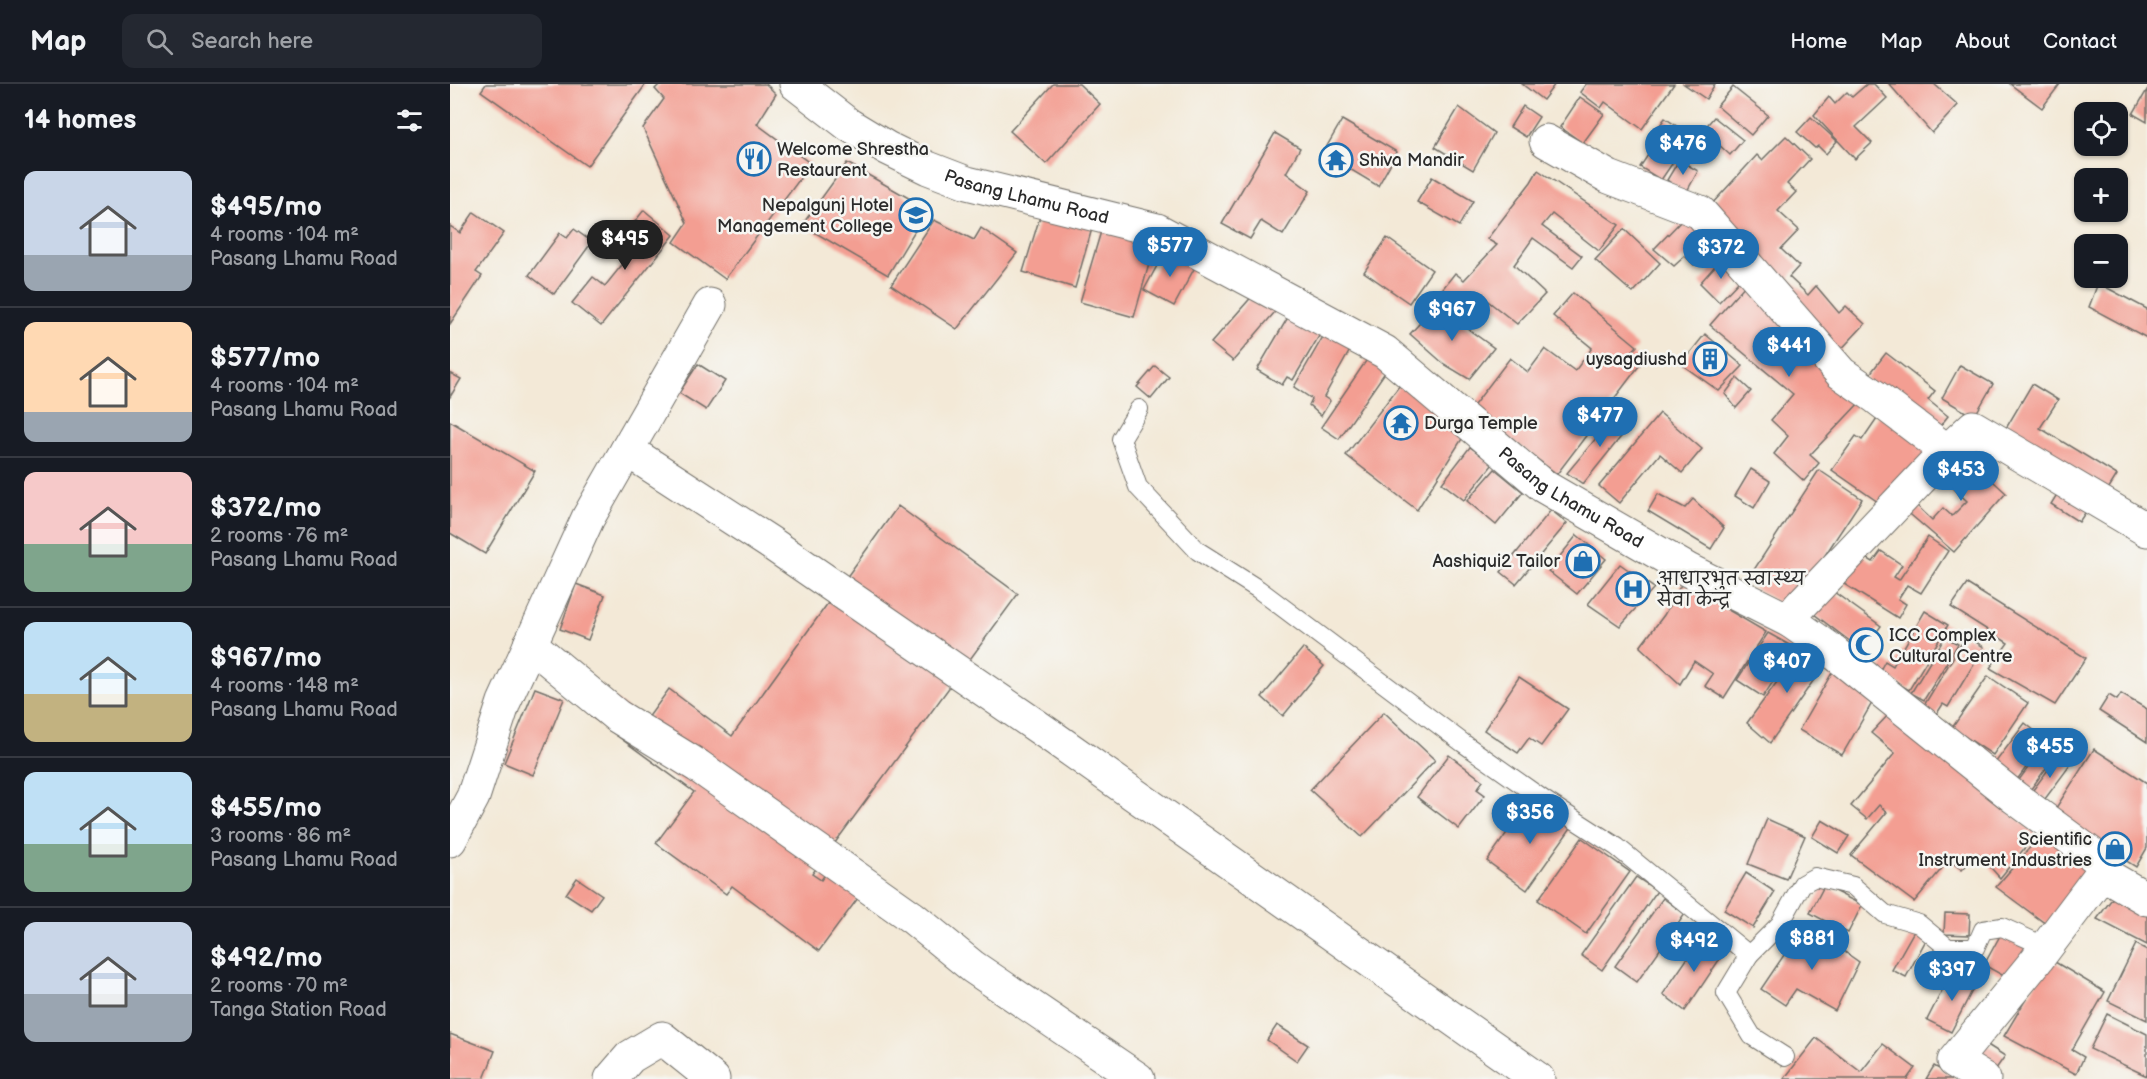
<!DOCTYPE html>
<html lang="en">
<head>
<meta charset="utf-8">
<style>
  :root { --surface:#171b24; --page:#242831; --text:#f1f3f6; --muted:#9ea1a6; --line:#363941; --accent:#1f6fb2 }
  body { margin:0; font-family:"Balsamiq Sans","Playpen Sans Deva",sans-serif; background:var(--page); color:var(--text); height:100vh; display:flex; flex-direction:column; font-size:22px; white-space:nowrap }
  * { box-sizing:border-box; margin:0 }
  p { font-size:20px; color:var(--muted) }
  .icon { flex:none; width:33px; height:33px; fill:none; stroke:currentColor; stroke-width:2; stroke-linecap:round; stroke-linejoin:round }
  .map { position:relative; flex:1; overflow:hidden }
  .drawer { display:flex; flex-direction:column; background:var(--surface); width:450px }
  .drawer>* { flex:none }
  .buttons { position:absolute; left:1624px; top:18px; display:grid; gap:12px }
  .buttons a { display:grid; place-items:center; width:54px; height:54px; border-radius:12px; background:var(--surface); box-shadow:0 2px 4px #0004; font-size:30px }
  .price { position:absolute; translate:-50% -51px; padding:0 14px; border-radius:21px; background:var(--accent); color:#fff; font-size:20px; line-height:39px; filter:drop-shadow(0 2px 3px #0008) }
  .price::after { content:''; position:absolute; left:50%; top:36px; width:18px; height:14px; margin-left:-9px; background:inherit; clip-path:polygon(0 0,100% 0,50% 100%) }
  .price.active { background:#222; color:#fff }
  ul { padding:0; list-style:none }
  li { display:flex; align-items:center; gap:18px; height:150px; padding:0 24px }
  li+li { border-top:2px solid var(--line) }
  li span { display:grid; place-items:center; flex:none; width:168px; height:120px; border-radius:12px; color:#555 }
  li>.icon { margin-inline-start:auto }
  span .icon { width:72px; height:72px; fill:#fffc; stroke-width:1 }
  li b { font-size:26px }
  h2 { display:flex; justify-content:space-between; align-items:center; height:72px; padding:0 24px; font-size:26px }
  header { display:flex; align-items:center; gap:36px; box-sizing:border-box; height:84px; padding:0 30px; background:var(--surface); border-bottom:2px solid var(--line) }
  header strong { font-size:28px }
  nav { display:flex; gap:33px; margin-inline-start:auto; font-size:21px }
  .search { width:420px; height:54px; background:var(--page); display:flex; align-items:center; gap:15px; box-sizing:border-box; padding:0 21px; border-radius:12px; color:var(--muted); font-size:22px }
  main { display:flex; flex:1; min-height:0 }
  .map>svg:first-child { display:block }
  .building { fill:#f39e92 }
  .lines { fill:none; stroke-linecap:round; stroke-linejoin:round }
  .service-casing { stroke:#716e67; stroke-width:20 }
  .minor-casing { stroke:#716e67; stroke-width:35 }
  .service { stroke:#fff; stroke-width:18 }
  .minor { stroke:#fff; stroke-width:33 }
  .labels { text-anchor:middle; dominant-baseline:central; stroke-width:5; stroke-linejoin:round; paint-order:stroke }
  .poi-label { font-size:18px; fill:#2b2b2b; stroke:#f6f6f2; text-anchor:start }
  .street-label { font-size:18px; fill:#2b2b2b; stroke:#f6f6f2 }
</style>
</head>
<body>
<header>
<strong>Map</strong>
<div class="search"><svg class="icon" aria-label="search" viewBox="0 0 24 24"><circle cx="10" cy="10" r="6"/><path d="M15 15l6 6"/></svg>Search here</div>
<nav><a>Home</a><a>Map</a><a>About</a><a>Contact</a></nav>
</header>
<main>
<section class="drawer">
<h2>14 homes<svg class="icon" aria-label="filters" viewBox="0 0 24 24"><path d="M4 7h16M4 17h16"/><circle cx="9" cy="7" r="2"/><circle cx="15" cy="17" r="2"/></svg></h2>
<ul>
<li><span style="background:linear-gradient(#c9d6e8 70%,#9aa5b1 0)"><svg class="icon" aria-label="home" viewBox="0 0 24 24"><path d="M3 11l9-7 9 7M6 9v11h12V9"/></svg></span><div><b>$495/mo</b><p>4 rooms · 104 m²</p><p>Pasang Lhamu Road</p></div></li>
<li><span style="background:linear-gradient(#ffd9b3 75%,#9aa5b1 0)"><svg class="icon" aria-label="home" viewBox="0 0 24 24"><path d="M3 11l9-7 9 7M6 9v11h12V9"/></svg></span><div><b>$577/mo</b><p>4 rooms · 104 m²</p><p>Pasang Lhamu Road</p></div></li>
<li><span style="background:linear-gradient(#f6c9c9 60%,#7fa58c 0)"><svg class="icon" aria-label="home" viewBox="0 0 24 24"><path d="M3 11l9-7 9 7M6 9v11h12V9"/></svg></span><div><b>$372/mo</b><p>2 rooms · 76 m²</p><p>Pasang Lhamu Road</p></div></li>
<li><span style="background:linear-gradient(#bfe0f5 60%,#c2b280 0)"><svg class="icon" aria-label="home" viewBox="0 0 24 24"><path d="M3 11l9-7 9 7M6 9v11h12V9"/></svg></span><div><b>$967/mo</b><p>4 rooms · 148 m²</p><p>Pasang Lhamu Road</p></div></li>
<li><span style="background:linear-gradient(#bfe0f5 60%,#7fa58c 0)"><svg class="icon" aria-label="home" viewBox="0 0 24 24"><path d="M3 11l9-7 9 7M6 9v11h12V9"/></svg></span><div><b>$455/mo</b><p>3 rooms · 86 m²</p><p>Pasang Lhamu Road</p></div></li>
<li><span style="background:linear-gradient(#c9d6e8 60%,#9aa5b1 0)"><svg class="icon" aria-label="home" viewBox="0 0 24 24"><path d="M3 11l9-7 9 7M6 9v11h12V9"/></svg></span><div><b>$492/mo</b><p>2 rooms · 70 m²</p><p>Tanga Station Road</p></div></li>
</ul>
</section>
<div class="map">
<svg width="1697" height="995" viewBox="0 0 1697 995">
  <rect width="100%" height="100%" fill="#f6f6f2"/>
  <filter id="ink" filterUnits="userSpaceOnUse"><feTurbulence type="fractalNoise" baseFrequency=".0167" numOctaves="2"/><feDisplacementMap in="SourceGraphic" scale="12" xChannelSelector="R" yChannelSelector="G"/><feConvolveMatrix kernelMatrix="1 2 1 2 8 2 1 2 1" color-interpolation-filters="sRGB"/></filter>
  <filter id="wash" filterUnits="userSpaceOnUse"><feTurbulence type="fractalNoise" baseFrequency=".008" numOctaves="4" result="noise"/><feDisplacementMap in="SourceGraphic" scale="24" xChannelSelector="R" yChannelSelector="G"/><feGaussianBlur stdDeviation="1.35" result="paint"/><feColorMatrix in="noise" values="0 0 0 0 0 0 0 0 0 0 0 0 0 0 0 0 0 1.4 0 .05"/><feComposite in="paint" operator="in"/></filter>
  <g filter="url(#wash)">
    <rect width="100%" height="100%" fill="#f3e9d7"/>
    <g id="blocks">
      <g class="building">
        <path d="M36 0H196L137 82 31 7Z"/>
        <path d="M210 0H316L326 10 307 40 361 80 275 195 224 158 237 139 193 44 214 15 205 5Z"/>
        <path d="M603 0H629L650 20 596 80 560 47Z"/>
        <path d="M1072 0H1105L1093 16Z"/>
        <path d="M1136 0H1224L1192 45 1155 18 1151 24 1130 8Z"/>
        <path d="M1234 0H1265L1256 15Z"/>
        <path d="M1417 0H1424L1437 14 1406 43 1422 59 1405 75 1364 31 1379 13 1385 20 1397 8 1402 13Z"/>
        <path d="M1439 0H1484L1508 21 1482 49Z"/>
        <path d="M1560 0H1610L1592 24Z"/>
        <path d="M1283 3 1318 31 1301 51 1267 22Z"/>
        <path d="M1697 6V38L1683 30Z"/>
        <path d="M1130 13 1154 30 1133 59 1110 43Z"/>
        <path d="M1073 22 1089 33 1076 53 1060 43Z"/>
        <path d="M1009 23 1044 49 1023 86 985 63Z"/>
        <path d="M1264 33 1293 56 1280 71 1253 46Z"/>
        <path d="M1361 33 1387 57 1376 70 1368 62 1365 64 1347 48Z"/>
        <path d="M1215 34 1241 52 1211 96 1190 83 1208 56 1202 52Z"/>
        <path d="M892 36 947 68 928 102 873 69Z"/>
        <path d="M825 49 850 64 836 89 860 107 833 151 811 137 800 155 772 140Z"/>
        <path d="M1336 52 1360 75 1337 100 1346 108 1328 127 1349 146 1331 165 1349 182 1339 193 1358 211 1366 202 1389 229 1396 222 1415 240 1383 274 1259 123 1307 71 1312 76Z"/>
        <path d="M1229 76 1248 87 1236 109 1217 96Z"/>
        <path d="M397 79 478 125 438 191 352 141Z"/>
        <path d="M1088 86 1169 141 1149 167 1102 130 1092 142 1132 172 1123 183 1083 154 1064 181 1095 210 1067 240 1034 214 1017 237 986 213 1005 189 1014 196 1043 165 1047 161 1037 155 1081 98Z"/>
        <path d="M982 93 1023 117 1009 142 967 118Z"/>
        <path d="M194 126 224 151 151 242 122 219 143 193 155 202 192 156 178 146Z"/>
        <path d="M592 126 643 141 625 204 573 188Z"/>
        <path d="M24 128 54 149 26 188 32 192 0 240V142L10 149Z"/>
        <path d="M1235 133 1254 153 1247 158 1256 169 1244 181 1235 172 1224 182 1204 165Z"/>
        <path d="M484 136 524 156 531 144 567 169 507 245 441 201Z"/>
        <path d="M652 144 705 159 684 233 630 218Z"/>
        <path d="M124 145 142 158 104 210 79 191 110 149 117 154Z"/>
        <path d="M1174 145 1210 179 1183 209 1145 176Z"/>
        <path d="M937 154 982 186 959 219 914 188Z"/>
        <path d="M715 167 745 183 724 222 694 206Z"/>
        <path d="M1272 174 1292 194 1269 218 1250 199Z"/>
        <path d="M1648 199 1697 225V254L1639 223Z"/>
        <path d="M1296 200 1411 317 1360 371 1369 379 1354 397 1324 370 1338 352 1321 336 1343 310 1260 241Z"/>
        <path d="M805 209 830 222 783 277 761 259Z"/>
        <path d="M1123 209 1187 262 1181 269 1192 278 1107 390 1021 325 1060 274 1078 288 1095 265 1125 287 1142 264 1103 232Z"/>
        <path d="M988 219 1022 248 1044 264 1019 295 994 280 960 250Z"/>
        <path d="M844 223 875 242 843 296 837 293 832 301 807 286Z"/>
        <path d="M878 244 904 259 874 313 880 317 871 332 859 321 862 315 844 303Z"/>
        <path d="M1255 250 1293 282 1269 307 1231 280Z"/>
        <path d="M1436 269 1485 307 1478 316 1498 332 1483 351 1416 295Z"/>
        <path d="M918 274 936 287 889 355 871 343Z"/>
        <path d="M248 280 275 297 256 326 229 309Z"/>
        <path d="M1510 281 1543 300 1524 333 1492 314Z"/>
        <path d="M705 282 719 293 701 315 687 303Z"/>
        <path d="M0 289 11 295 0 313Z"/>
        <path d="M1287 294 1301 307 1286 324 1275 310Z"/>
        <path d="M953 297 1017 347 967 426 896 371Z"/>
        <path d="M1582 300 1608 316 1590 344 1667 391 1654 412 1552 351Z"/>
        <path d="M1168 328 1182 339 1133 400 1117 389Z"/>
        <path d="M1210 329 1252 365 1232 389 1210 370 1169 419 1149 402Z"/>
        <path d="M1429 331 1483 365 1431 420 1382 386 1406 352 1412 356Z"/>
        <path d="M0 337 85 387 35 470 0 449Z"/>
        <path d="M1020 363 1043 380 1014 416 992 399Z"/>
        <path d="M1509 366 1556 409 1504 468 1454 425 1462 417 1482 436 1493 424 1502 432 1517 417 1486 388Z"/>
        <path d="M1045 385 1073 408 1046 441 1017 417Z"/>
        <path d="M1301 385 1320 397 1304 424 1285 412Z"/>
        <path d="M1369 386 1412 415 1339 526 1296 498Z"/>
        <path d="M1614 399 1643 417 1629 438 1601 420Z"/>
        <path d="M1208 410 1235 424 1243 415 1274 444 1261 465 1198 427Z"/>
        <path d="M448 422 568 510 362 790 371 796 382 781 414 806 369 867 282 802 276 810 206 759 244 708 140 632 156 609 195 638 219 605 282 652Z"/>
        <path d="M1101 426 1117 439 1066 500 1051 488Z"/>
        <path d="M1127 451 1156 475 1127 510 1098 487Z"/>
        <path d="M1478 453 1498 467 1471 509 1457 501 1448 515 1456 520 1448 534 1394 500 1412 471 1423 478 1431 467 1452 481 1444 493 1449 496Z"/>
        <path d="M1170 480 1204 504 1170 542 1138 520Z"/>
        <path d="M1232 499 1316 548 1274 614 1255 602 1263 590 1244 577 1230 600 1190 563 1214 531Z"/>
        <path d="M126 500 155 511 138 556 110 545Z"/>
        <path d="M1517 500 1636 574 1605 621 1540 584 1558 559 1501 523Z"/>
        <path d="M1377 503 1431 542 1413 567 1360 527Z"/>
        <path d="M1475 527 1498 541 1459 606 1429 588 1435 577 1443 582Z"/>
        <path d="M1318 549 1345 564 1313 613 1287 596Z"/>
        <path d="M1516 552 1534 563 1498 623 1493 620 1486 631 1473 623Z"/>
        <path d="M1495 553 1508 560 1474 616 1461 609Z"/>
        <path d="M1354 561 1377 577 1320 659 1297 639Z"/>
        <path d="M853 564 874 582 833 632 812 613Z"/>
        <path d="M1383 587 1426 612 1392 671 1349 646Z"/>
        <path d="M1538 592 1578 619 1543 671 1502 644Z"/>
        <path d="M1069 593 1118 625 1091 662 1079 654 1068 669 1034 646Z"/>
        <path d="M85 604 114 615 83 691 54 679Z"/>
        <path d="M1671 610 1697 625V658L1649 627 1659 611 1667 616Z"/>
        <path d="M1442 627 1586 750 1550 794 1528 769 1512 786 1499 776 1464 818 1401 771 1437 728 1429 721 1417 735 1401 722 1445 669 1421 649Z"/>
        <path d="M934 628 985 676 912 753 860 706Z"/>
        <path d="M1575 639 1596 656 1564 700 1542 683Z"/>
        <path d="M1598 657 1610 665 1578 709 1566 700Z"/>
        <path d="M1644 665 1697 699V764L1686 783 1602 730Z"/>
        <path d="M999 671 1033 697 1027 705 1035 711 1009 745 967 713Z"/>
        <path d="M1609 671 1621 680 1592 719 1580 710Z"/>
        <path d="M1096 722 1123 741 1077 806 1037 777 1075 723 1089 732Z"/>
        <path d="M1317 735 1355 752 1336 795 1298 780Z"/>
        <path d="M1372 736 1399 752 1388 769 1362 753Z"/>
        <path d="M1595 746 1645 782 1600 843 1546 803Z"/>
        <path d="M1132 754 1180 788 1136 850 1088 816Z"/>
        <path d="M1296 789 1325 808 1303 844 1274 826Z"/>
        <path d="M1186 793 1207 807 1152 886 1131 871Z"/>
        <path d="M127 794 152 811 141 826 116 810Z"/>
        <path d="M1374 802 1412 821 1398 849 1360 829Z"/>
        <path d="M1670 804 1697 820V861L1647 835Z"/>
        <path d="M1213 814 1235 830 1187 898 1165 882Z"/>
        <path d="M1495 829 1520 830 1519 851 1494 850Z"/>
        <path d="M1355 840 1409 878 1385 927 1346 905 1335 921 1311 905Z"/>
        <path d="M1464 847 1477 854 1456 893 1442 886Z"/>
        <path d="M1551 850 1578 864 1561 896 1534 881Z"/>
        <path d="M1252 853 1275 867 1235 927 1213 910Z"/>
        <path d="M1686 860 1697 866V936L1658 917Z"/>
        <path d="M1600 875 1655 908 1622 966 1634 973 1626 990 1554 952Z"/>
        <path d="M1502 887 1526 899 1501 948 1477 936Z"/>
        <path d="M1657 930 1697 950V992L1640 965Z"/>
        <path d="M827 941 858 961 847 977 817 956Z"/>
        <path d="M0 950 45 967 34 995H0Z"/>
        <path d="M1366 954 1411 988 1433 960 1465 984 1457 995H1334Z"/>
        <path d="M1536 960 1555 972 1541 992 1523 980Z"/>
        <path d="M1484 982 1507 995H1476Z"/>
      </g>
    </g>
  </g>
  <g filter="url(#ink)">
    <use href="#blocks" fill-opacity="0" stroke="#716e67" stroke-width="1.5"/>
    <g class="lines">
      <g class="service-casing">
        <g id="service">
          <path d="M689 325 671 355 688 403 748 467 808 505 1013 659 1094 716 1167 763 1299 871 1330 840 1352 800 1365 793 1403 802 1435 830 1469 840 1498 864H1525L1533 846 1552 843 1596 863"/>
          <path d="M1299 871 1276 909 1302 952 1335 973"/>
        </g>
      </g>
      <g class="minor-casing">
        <g id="minor">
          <path id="s1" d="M346 0 399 41 437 64 478 84 517 99 707 146 935 268 1093 402 1238 486 1340 537 1377 563 1564 713 1651 777 1652 789 1697 815"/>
          <path d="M1096 57 1159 93 1250 128 1391 289 1427 314 1497 367"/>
          <path d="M177 366 319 458 604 654 1088 995"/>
          <path d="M1340 537 1349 523 1497 367 1523 343 1697 446"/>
          <path d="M80 560 167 632 248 682 463 834 523 883 688 995"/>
          <path d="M0 756 23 713 54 618 138 434 260 221"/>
          <path d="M161 995 180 973 212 954 263 995"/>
          <path d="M1534 995 1504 977 1585 878 1652 789"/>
        </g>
      </g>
      <use href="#service" class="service"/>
      <use href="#minor" class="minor"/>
    </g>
  </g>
  <defs>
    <g id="restaurant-ring" transform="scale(1.725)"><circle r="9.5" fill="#f6f6f2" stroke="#1f6fb2" stroke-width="1.5"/><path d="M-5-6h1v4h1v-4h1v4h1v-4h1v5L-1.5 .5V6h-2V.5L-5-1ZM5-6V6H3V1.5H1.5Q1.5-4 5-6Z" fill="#1f6fb2"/></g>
    <g id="temple-ring" transform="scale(1.725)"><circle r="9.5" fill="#f6f6f2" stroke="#1f6fb2" stroke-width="1.5"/><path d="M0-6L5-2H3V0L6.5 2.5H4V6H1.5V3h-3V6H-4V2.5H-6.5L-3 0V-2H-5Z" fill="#1f6fb2"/></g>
    <g id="university-ring" transform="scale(1.725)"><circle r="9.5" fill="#f6f6f2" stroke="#1f6fb2" stroke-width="1.5"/><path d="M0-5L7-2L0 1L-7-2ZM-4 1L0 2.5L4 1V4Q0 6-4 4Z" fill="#1f6fb2"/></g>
    <g id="building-ring" transform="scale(1.725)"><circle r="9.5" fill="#f6f6f2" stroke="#1f6fb2" stroke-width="1.5"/><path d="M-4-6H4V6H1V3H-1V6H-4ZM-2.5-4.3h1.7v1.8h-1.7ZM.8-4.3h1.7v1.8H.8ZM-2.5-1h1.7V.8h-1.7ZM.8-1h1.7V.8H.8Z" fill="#1f6fb2"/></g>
    <g id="shop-ring" transform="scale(1.725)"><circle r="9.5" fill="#f6f6f2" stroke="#1f6fb2" stroke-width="1.5"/><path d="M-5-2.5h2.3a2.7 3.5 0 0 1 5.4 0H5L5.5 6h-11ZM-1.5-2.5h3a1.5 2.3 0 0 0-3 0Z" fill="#1f6fb2"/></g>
    <g id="hospital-ring" transform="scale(1.725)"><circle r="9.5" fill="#f6f6f2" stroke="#1f6fb2" stroke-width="1.5"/><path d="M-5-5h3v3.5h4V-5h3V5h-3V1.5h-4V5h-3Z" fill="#1f6fb2"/></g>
    <g id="mosque-ring" transform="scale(1.725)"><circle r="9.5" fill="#f6f6f2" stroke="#1f6fb2" stroke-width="1.5"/><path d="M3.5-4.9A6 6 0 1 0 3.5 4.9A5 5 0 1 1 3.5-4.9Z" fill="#1f6fb2"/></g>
  </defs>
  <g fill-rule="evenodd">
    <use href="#restaurant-ring" x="304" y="75"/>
    <use href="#temple-ring" x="886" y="76"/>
    <use href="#university-ring" x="466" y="131"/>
    <use href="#building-ring" x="1260" y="275"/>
    <use href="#temple-ring" x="951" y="339"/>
    <use href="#shop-ring" x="1133" y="477"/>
    <use href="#hospital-ring" x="1183" y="505"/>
    <use href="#mosque-ring" x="1416" y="561"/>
    <use href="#shop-ring" x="1665" y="765"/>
  </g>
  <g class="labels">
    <g class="poi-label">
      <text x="327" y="65">Welcome Shrestha<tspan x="327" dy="21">Restaurent</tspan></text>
      <text x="909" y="76">Shiva Mandir</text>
      <text x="443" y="121" text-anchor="end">Nepalgunj Hotel<tspan x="443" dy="21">Management College</tspan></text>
      <text x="1237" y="275" text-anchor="end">uysagdiushd</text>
      <text x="974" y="339">Durga Temple</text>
      <text x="1110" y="477" text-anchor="end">Aashiqui2 Tailor</text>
      <text x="1206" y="495">आधारभुत स्वास्थ्य<tspan x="1206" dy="21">सेवा केन्द्र</tspan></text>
      <text x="1439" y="551">ICC Complex<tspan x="1439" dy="21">Cultural Centre</tspan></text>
      <text x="1642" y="755" text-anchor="end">Scientific<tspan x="1642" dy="21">Instrument Industries</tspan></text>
    </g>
    <g class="street-label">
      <text stroke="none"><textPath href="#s1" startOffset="260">Pasang Lhamu Road</textPath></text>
      <text stroke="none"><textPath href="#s1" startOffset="890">Pasang Lhamu Road</textPath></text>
    </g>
  </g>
</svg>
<div class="buttons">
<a><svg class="icon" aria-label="locate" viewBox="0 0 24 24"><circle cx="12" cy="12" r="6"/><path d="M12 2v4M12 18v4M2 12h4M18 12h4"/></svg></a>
<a>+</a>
<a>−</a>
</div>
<b class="price" style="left:1233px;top:92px">$476</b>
<b class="price active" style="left:175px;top:187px">$495</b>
<b class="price" style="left:720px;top:194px">$577</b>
<b class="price" style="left:1271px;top:196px">$372</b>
<b class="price" style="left:1002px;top:258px">$967</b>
<b class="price" style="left:1339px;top:294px">$441</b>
<b class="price" style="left:1150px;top:364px">$477</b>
<b class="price" style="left:1511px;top:418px">$453</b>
<b class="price" style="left:1337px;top:610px">$407</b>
<b class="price" style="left:1600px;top:695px">$455</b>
<b class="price" style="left:1080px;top:761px">$356</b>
<b class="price" style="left:1362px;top:887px">$881</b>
<b class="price" style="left:1244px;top:889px">$492</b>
<b class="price" style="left:1502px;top:918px">$397</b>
</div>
</main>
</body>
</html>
